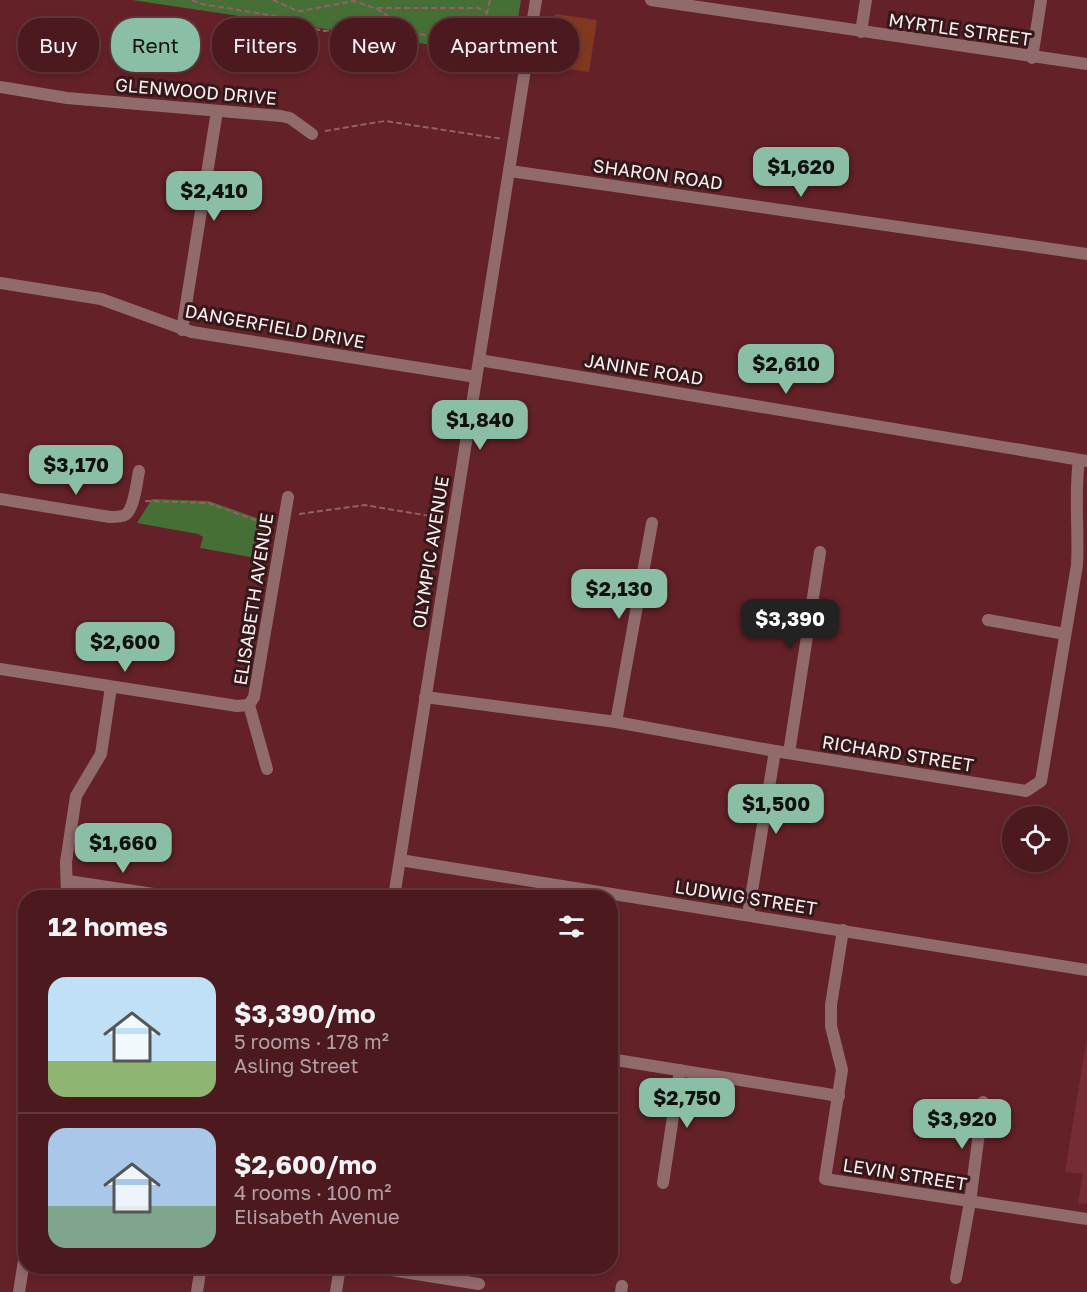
<!DOCTYPE html>
<html lang="en">
<head>
<meta charset="utf-8">
<style>
  :root { --surface:#4b191e; --page:#55262b; --text:#f1f3f6; --muted:#b2a0a4; --line:#62383c; --accent:#8abfa5 }
  body { margin:0; font-family:"Golos Text",sans-serif; background:var(--page); color:var(--text); height:100vh; display:flex; flex-direction:column; font-size:22px; white-space:nowrap }
  * { box-sizing:border-box; margin:0 }
  p { font-size:20px; color:var(--muted) }
  .icon { flex:none; width:33px; height:33px; fill:none; stroke:currentColor; stroke-width:2; stroke-linecap:round; stroke-linejoin:round }
  .map { position:relative; flex:1; overflow:hidden }
  .details { position:absolute; left:18px; top:890px; width:600px; height:384px; display:flex; flex-direction:column; background:var(--surface); border-radius:24px; box-shadow:0 3px 9px #0003,0 0 0 2px var(--line) }
  .details>* { flex:none }
  .banner { position:absolute; left:18px; top:18px; width:600px; height:54px; display:flex; gap:12px }
  .tools { position:absolute; left:1002px; top:806px; display:grid; gap:12px }
  .tools a { display:grid; place-items:center; width:66px; height:66px; border-radius:50%; background:var(--surface); box-shadow:0 3px 9px #0003,0 0 0 2px var(--line); font-size:30px }
  .price { position:absolute; translate:-50% -51px; padding:0 14px; border-radius:12px; background:var(--accent); color:#111; font-size:20px; line-height:39px; filter:drop-shadow(0 2px 3px #0008) }
  .price::after { content:''; position:absolute; left:50%; top:36px; width:18px; height:14px; margin-left:-9px; background:inherit; clip-path:polygon(0 0,100% 0,50% 100%) }
  .price.active { background:#222; color:#fff }
  ul { padding:0; list-style:none }
  li { display:flex; align-items:center; gap:18px; height:150px; padding:0 30px }
  li+li { border-top:2px solid var(--line) }
  li span { display:grid; place-items:center; flex:none; width:168px; height:120px; border-radius:18px; color:#555 }
  li>.icon { margin-inline-start:auto }
  span .icon { width:72px; height:72px; fill:#fffc; stroke-width:1 }
  li b { font-size:26px }
  h2 { display:flex; justify-content:space-between; align-items:center; height:72px; padding:0 30px; font-size:26px }
  .chip { padding:0 21px; border-radius:24px; background:var(--surface); box-shadow:0 3px 9px #0003,0 0 0 2px var(--line); font-size:21px; line-height:54px }
  .chip.active { background:var(--accent); color:#111 }
  .map>svg:first-child { display:block }
  .built { fill:#752c34 }
  .green { fill:#466f36 }
  .building { fill:#823720 }
  .lines { fill:none; stroke-linecap:round; stroke-linejoin:round }
  .path { stroke:#926165; stroke-width:2; stroke-dasharray:6 3; stroke-linecap:butt }
  .minor { stroke:#916b6b; stroke-width:12 }
  .labels { text-anchor:middle; dominant-baseline:central; stroke-width:6; stroke-linejoin:round; paint-order:stroke }
  .street-label { font-size:18px; fill:#fbf2f2; stroke:#36181a }
</style>
</head>
<body>
<div class="map">
<svg width="1087" height="1292" viewBox="0 0 1087 1292">
  <rect width="100%" height="100%" fill="#642128"/>
  <path class="built" d="M1087 1037V1204L1078 1203 1083 1174 1065 1172Z"/>
  <g class="green">
    <path d="M132 0H521L512 57Z"/>
    <path d="M152 499 209 501 268 522 262 559 200 548 203 537 198 534 137 523Z"/>
  </g>
  <path class="building" d="M555 14 597 20 589 72 547 66Z"/>
  <g class="lines">
    <g class="path">
      <path d="M192 0 202 4 275 16 310 28 325 31 375 23 453 42 472 43 486 41"/>
      <path d="M273 0 295 10 301 11 354 1 377 9 407 29"/>
      <path d="M490 0 482 34C489 46 503 48 516 50"/>
      <path d="M377 8H478L486 12"/>
      <path d="M325 131 385 121 503 139"/>
      <path d="M145 501 208 503 269 525 270 518 273 517"/>
      <path d="M299 514 365 505 442 518"/>
    </g>
    <g class="minor">
      <path d="M651 0 1087 64"/>
      <path d="M861 32 866 0"/>
      <path d="M1032 58 1041 0"/>
      <path d="M0 87 67 98 281 116 290 118 312 134"/>
      <path d="M510 171 1087 254"/>
      <path d="M0 283 101 299 192 332 476 377"/>
      <path d="M182 330 217 111"/>
      <path d="M479 360 1087 461"/>
      <path d="M0 499 110 517C115 517 121 517 125 515 134 510 137 481 139 471"/>
      <path d="M988 620 1065 634"/>
      <path d="M0 669 237 706 249 705"/>
      <path d="M425 697 616 722 775 751 1026 791 1041 781 1077 565C1079 529 1074 495 1079 460"/>
      <path d="M616 722 652 523"/>
      <path d="M789 753 820 552"/>
      <path d="M267 769 249 705 254 697 288 497"/>
      <path d="M400 860 1087 970"/>
      <path d="M68 881 173 897"/>
      <path d="M67 897 66 862 76 796 101 754 111 687"/>
      <path d="M394 897 536 0"/>
      <path d="M748 915 775 751"/>
      <path d="M843 930 831 1005V1026L842 1070 825 1179 1087 1219"/>
      <path d="M610 1059 839 1096"/>
      <path d="M663 1183 680 1070"/>
      <path d="M366 1266 479 1284"/>
      <path d="M956 1278 970 1202 983 1102"/>
      <path d="M19 1292 26 1248"/>
      <path d="M197 1292 201 1266"/>
      <path d="M336 1292 340 1266"/>
      <path d="M621 1292 622 1286"/>
    </g>
  </g>
  <g class="labels">
    <g class="street-label">
      <text transform="translate(960 29) rotate(8)">MYRTLE STREET</text>
      <text transform="translate(196 91) rotate(5)">GLENWOOD DRIVE</text>
      <text transform="translate(658 174) rotate(8)">SHARON ROAD</text>
      <text transform="translate(275 326) rotate(10)">DANGERFIELD DRIVE</text>
      <text transform="translate(644 369) rotate(9)">JANINE ROAD</text>
      <text transform="translate(430 552) rotate(-81)">OLYMPIC AVENUE</text>
      <text transform="translate(253 599) rotate(-81)">ELISABETH AVENUE</text>
      <text transform="translate(898 753) rotate(9)">RICHARD STREET</text>
      <text transform="translate(746 897) rotate(9)">LUDWIG STREET</text>
      <text transform="translate(905 1174) rotate(9)">LEVIN STREET</text>
    </g>
  </g>
</svg>
<div class="tools">
<a><svg class="icon" aria-label="locate" viewBox="0 0 24 24"><circle cx="12" cy="12" r="6"/><path d="M12 2v4M12 18v4M2 12h4M18 12h4"/></svg></a>
</div>
<b class="price" style="left:801px;top:198px">$1,620</b>
<b class="price" style="left:214px;top:222px">$2,410</b>
<b class="price" style="left:786px;top:395px">$2,610</b>
<b class="price" style="left:480px;top:451px">$1,840</b>
<b class="price" style="left:76px;top:496px">$3,170</b>
<b class="price" style="left:619px;top:620px">$2,130</b>
<b class="price active" style="left:790px;top:650px">$3,390</b>
<b class="price" style="left:125px;top:673px">$2,600</b>
<b class="price" style="left:776px;top:835px">$1,500</b>
<b class="price" style="left:123px;top:874px">$1,660</b>
<b class="price" style="left:687px;top:1129px">$2,750</b>
<b class="price" style="left:962px;top:1150px">$3,920</b>
<div class="banner">
<a class="chip">Buy</a>
<a class="chip active">Rent</a>
<a class="chip">Filters</a>
<a class="chip">New</a>
<a class="chip">Apartment</a>
</div>
<section class="details">
<h2>12 homes<svg class="icon" aria-label="filters" viewBox="0 0 24 24"><path d="M4 7h16M4 17h16"/><circle cx="9" cy="7" r="2"/><circle cx="15" cy="17" r="2"/></svg></h2>
<ul>
<li><span style="background:linear-gradient(#bfe0f5 70%,#8fb573 0)"><svg class="icon" aria-label="home" viewBox="0 0 24 24"><path d="M3 11l9-7 9 7M6 9v11h12V9"/></svg></span><div><b>$3,390/mo</b><p>5 rooms · 178 m²</p><p>Asling Street</p></div></li>
<li><span style="background:linear-gradient(#a9c7e8 65%,#7fa58c 0)"><svg class="icon" aria-label="home" viewBox="0 0 24 24"><path d="M3 11l9-7 9 7M6 9v11h12V9"/></svg></span><div><b>$2,600/mo</b><p>4 rooms · 100 m²</p><p>Elisabeth Avenue</p></div></li>
</ul>
</section>
</div>
</body>
</html>
